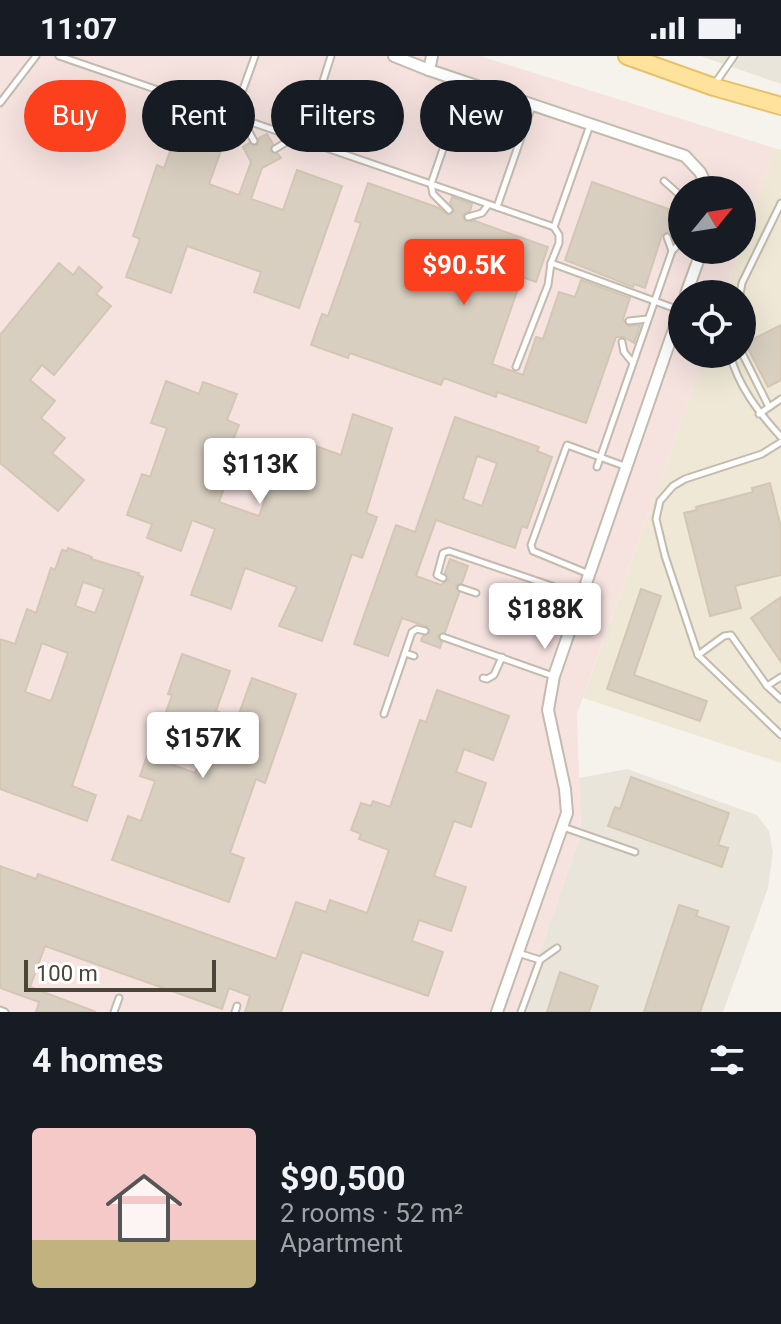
<!DOCTYPE html>
<html lang="en">
<head>
<meta charset="utf-8">
<style>
  :root { --surface:#171b24; --page:#20242c; --text:#f1f3f6; --muted:#9ea1a6; --line:#363941; --accent:#fc3f1d }
  body { margin:0; font-family:Roboto,sans-serif; background:var(--page); color:var(--text); height:100vh; display:flex; flex-direction:column; font-size:30px; white-space:nowrap }
  * { box-sizing:border-box; margin:0 }
  p { font-size:26px; color:var(--muted) }
  .icon { flex:none; width:44px; height:44px; fill:none; stroke:currentColor; stroke-width:2; stroke-linecap:round; stroke-linejoin:round }
  .map { position:relative; height:956px; overflow:hidden }
  .drawer { display:flex; flex-direction:column; background:var(--surface); flex:1 }
  .drawer>* { flex:none }
  .banner { position:absolute; left:24px; top:24px; width:734px; height:72px; display:flex; gap:16px }
  .needle { width:52px; rotate:60deg }
  .fabs { position:absolute; left:668px; top:120px; display:grid; gap:16px }
  .fabs a { display:grid; place-items:center; width:88px; height:88px; border-radius:50%; background:var(--surface); box-shadow:0 8px 32px #0002; font-size:40px }
  .scale { position:absolute; left:24px; bottom:20px; width:192px; box-sizing:border-box; padding-left:8px; border:4px solid #4b4439; border-top:0; font-size:22px; line-height:28px; white-space:nowrap; color:#4b4439; -webkit-text-stroke:6px #fff; paint-order:stroke }
  .price { position:absolute; translate:-50% -68px; padding:0 18px; border-radius:8px; background:#fff; color:#222; font-size:26px; line-height:52px; filter:drop-shadow(0 2px 4px #0008) }
  .price::after { content:''; position:absolute; left:50%; top:48px; width:24px; height:18px; margin-left:-12px; background:inherit; clip-path:polygon(0 0,100% 0,50% 100%) }
  .price.active { background:var(--accent); color:#fff }
  ul { padding:0; list-style:none }
  li { display:flex; align-items:center; gap:24px; height:200px; padding:0 32px }
  li+li { border-top:2px solid var(--line) }
  li span { display:grid; place-items:center; flex:none; width:224px; height:160px; border-radius:8px; color:#555 }
  li>.icon { margin-inline-start:auto }
  span .icon { width:96px; height:96px; fill:#fffc; stroke-width:1 }
  li b { font-size:34px }
  h2 { display:flex; justify-content:space-between; align-items:center; height:96px; padding:0 32px; font-size:34px }
  .tag { padding:0 28px; border-radius:36px; background:var(--surface); box-shadow:0 8px 32px #0002; font-size:28px; line-height:72px }
  .tag.active { background:var(--accent); color:#fff }
  .status { display:flex; justify-content:space-between; align-items:center; height:56px; padding:0 40px; background:var(--surface); direction:ltr }
  .status svg { height:22px; fill:currentColor }
  .map>svg:first-child { display:block }
  .residential { fill:#eae5da }
  .education { fill:#efe8d6 }
  .medical { fill:#f6e3e0 }
  .building { fill:#d8cfc1; stroke:#d3c7b4; stroke-width:2; fill-rule:evenodd }
  .lines { fill:none; stroke-linecap:round; stroke-linejoin:round }
  .lane-casing { stroke:#c2bbae; stroke-width:9 }
  .street-casing { stroke:#c2bbae; stroke-width:14 }
  .primary-casing { stroke:#e6c16a; stroke-width:20 }
  .lane { stroke:#fff; stroke-width:5 }
  .street { stroke:#fff; stroke-width:10 }
  .primary { stroke:#ffe39c; stroke-width:16 }
</style>
</head>
<body>
<div class="status"><b>11:07</b><svg viewBox="0 0 49 12"><path d="M0 12V9h3v3zM5 12V6h3v6zM10 12V3h3v9zM15 12V0h3v12zM26 1h20v11H26zM47 4h2v5h-2z"/></svg></div>
<div class="map">
<svg width="781" height="956" viewBox="0 0 781 956">
  <rect width="100%" height="100%" fill="#f6f3ec"/>
  <g class="residential">
    <path d="M700 0H781V28Z"/>
    <path d="M627 713 757 759 769 775 773 796 768 832 723 956H519L581 777 579 722Z"/>
  </g>
  <path class="education" d="M774 92 781 94V707L583 642 705 298H742V238H725L740 194H742V187Z"/>
  <path class="medical" d="M0 0H480L774 92 742 188V134H682V194H740L725 238H682V298H705L577 658 581 777 519 956H0Z"/>
  <g class="building">
    <path d="M178 73 223 89 209 128 239 139 251 106 243 91 249 87 257 89 259 82 267 78 273 88 270 95 278 98 281 102 262 112 251 143 283 154 297 114 342 130 299 252 254 236 261 216 187 190 171 237 126 221 140 183 133 180 157 109 164 112Z"/>
    <path d="M592 126 671 154 669 162 672 167 682 165V172L676 184 669 176 662 179 645 232 634 228 633 231 565 204Z"/>
    <path d="M368 127 439 152 448 159 454 155 450 147 452 141 472 148 470 155 463 159 465 165H475L548 191 536 226 522 221 492 308 523 319 536 281 543 283 559 236 575 241 581 224 630 242 623 263 628 270 640 269 634 287 624 281H616L586 367 497 336 496 341 444 322 441 329 350 297 348 302 311 289 322 258 328 260 361 167 355 165Z"/>
    <path d="M59 207 73 219 79 211 102 231 96 238 111 250 54 319 42 309 30 324 55 345 41 362 65 382 52 397 84 424 58 455 0 407V279Z"/>
    <path d="M781 269V324L768 331 745 287Z"/>
    <path d="M166 325 199 338 203 326 237 338 227 364 239 369 232 387 263 398 257 416 271 421 267 432 229 418 219 446 259 460 271 427 290 434 292 428 299 431 313 389 341 399 353 358 392 372 366 457 377 461 362 502 352 498 322 585 279 570 297 531 245 512 231 553 191 539 215 473 192 464 181 495 147 482 152 468 127 459 142 418 150 421 167 372 151 367Z"/>
    <path d="M455 361 539 391 537 395 552 401 527 472 522 470 515 492 436 464 416 520 441 529 448 524 445 517 450 503 468 510 462 527 456 530 459 537 445 576 438 580 442 586 440 592 421 585 423 580 430 577 428 571 402 562 388 600 354 588 396 469 415 476ZM477 400 497 407 482 450 463 443Z"/>
    <path d="M770 427 781 472V519L735 530 741 552 710 560 684 457 697 454 696 451 753 436 752 432Z"/>
    <path d="M68 492 92 501 91 503 139 517 138 519 143 521 72 730 96 739 87 765 0 733V583L15 588 27 553 36 557 51 512 55 514 62 494 67 495ZM83 526 104 533 95 557 75 550ZM42 587 68 597 51 645 25 636Z"/>
    <path d="M641 533 661 540 634 619 707 645 700 665 607 633Z"/>
    <path d="M781 541V606L751 562Z"/>
    <path d="M182 598 230 615 216 655 237 663 252 622 296 638 265 727 256 723 230 797 244 802 229 846 112 804 128 760 141 765 155 725 140 720 147 700 150 701 172 639 168 638ZM183 678 206 686 195 717 173 709Z"/>
    <path d="M437 634 509 660 493 704 464 693 456 716 486 727 471 771 454 765 434 820 466 831 451 875 419 864 412 885 443 896 428 940 302 896 281 956H245L250 940 229 932 222 953 45 890 30 931 96 956H36L39 946 0 932V810L36 823 38 818 276 903 296 846 326 856 330 844 367 857 389 794 359 783 361 778 351 774 361 747 371 750 373 745 390 751 420 664 426 666Z"/>
    <path d="M631 721 729 757 718 789 728 792 722 811 608 770 615 751 620 753Z"/>
    <path d="M679 849 698 855 696 860 729 871 700 956H644Z"/>
    <path d="M560 916 598 930 589 956H547Z"/>
  </g>
  <g class="lines">
    <g class="lane-casing">
      <g id="lane">
        <path d="M59 0 431 128 433 138 449 154"/>
        <path d="M466 26 431 128 554 171"/>
        <path d="M716 26 734 0"/>
        <path d="M0 47 36 0"/>
        <path d="M233 61 255 0"/>
        <path d="M243 65 254 85"/>
        <path d="M304 85 331 0"/>
        <path d="M275 93 293 82"/>
        <path d="M664 125 682 141"/>
        <path d="M497 151 532 50"/>
        <path d="M468 161 482 157 488 149"/>
        <path d="M674 162 682 155"/>
        <path d="M667 181 672 195"/>
        <path d="M551 207 679 254"/>
        <path d="M740 238 742 227 781 147"/>
        <path d="M629 265 648 263"/>
        <path d="M622 286 624 296 633 307"/>
        <path d="M742 297 769 351"/>
        <path d="M730 298C738 330 759 357 781 381"/>
        <path d="M516 311 548 229 551 207 559 187V179L554 171 590 69"/>
        <path d="M759 358 781 343"/>
        <path d="M781 386 762 398 685 423 673 430 660 445 656 463 665 500 698 599 781 679"/>
        <path d="M597 411 672 195 682 185"/>
        <path d="M589 518 533 495 531 489 567 389 627 411"/>
        <path d="M443 522 437 519 443 497 449 495 581 540"/>
        <path d="M461 532 476 537"/>
        <path d="M443 581 553 620"/>
        <path d="M405 597 414 600"/>
        <path d="M698 599 724 580 731 579 767 630 781 643"/>
        <path d="M483 622 487 623 494 619 502 601"/>
        <path d="M767 630 781 621"/>
        <path d="M384 658 412 576 417 573 425 575"/>
        <path d="M563 771 635 796"/>
        <path d="M518 897 540 904"/>
        <path d="M0 954 5 956"/>
        <path d="M114 956 119 942"/>
        <path d="M235 956 237 950"/>
        <path d="M521 956 540 904 557 892"/>
      </g>
    </g>
    <g class="street-casing">
      <g id="street">
        <path d="M394 0 429 14 685 100 700 116 709 134"/>
        <path d="M429 14 432 0"/>
        <path d="M686 238 702 194"/>
        <path d="M497 956 567 757 565 733 548 654 554 620 682 250"/>
      </g>
    </g>
    <g class="primary-casing">
      <path id="primary" d="M627 0 714 31 781 50"/>
    </g>
    <use href="#lane" class="lane"/>
    <use href="#street" class="street"/>
    <use href="#primary" class="primary"/>
  </g>
</svg>
<div class="fabs">
<a><svg class="needle" viewBox="-14 -14 28 28"><path d="M0-13l5 13h-10z" fill="#e53935"/><path d="M0 13l5-13h-10z" fill="#9ea1a6"/></svg></a>
<a><svg class="icon" aria-label="locate" viewBox="0 0 24 24"><circle cx="12" cy="12" r="6"/><path d="M12 2v4M12 18v4M2 12h4M18 12h4"/></svg></a>
</div>
<div class="scale">100 m</div>
<b class="price active" style="left:464px;top:251px">$90.5K</b>
<b class="price" style="left:260px;top:450px">$113K</b>
<b class="price" style="left:545px;top:595px">$188K</b>
<b class="price" style="left:203px;top:724px">$157K</b>
<div class="banner">
<a class="tag active">Buy</a>
<a class="tag">Rent</a>
<a class="tag">Filters</a>
<a class="tag">New</a>
</div>
</div>
<section class="drawer">
<h2>4 homes<svg class="icon" aria-label="filters" viewBox="0 0 24 24"><path d="M4 7h16M4 17h16"/><circle cx="9" cy="7" r="2"/><circle cx="15" cy="17" r="2"/></svg></h2>
<ul>
<li><span style="background:linear-gradient(#f6c9c9 70%,#c2b280 0)"><svg class="icon" aria-label="home" viewBox="0 0 24 24"><path d="M3 11l9-7 9 7M6 9v11h12V9"/></svg></span><div><b>$90,500</b><p>2 rooms · 52 m²</p><p>Apartment</p></div></li>
</ul>
</section>
</body>
</html>
